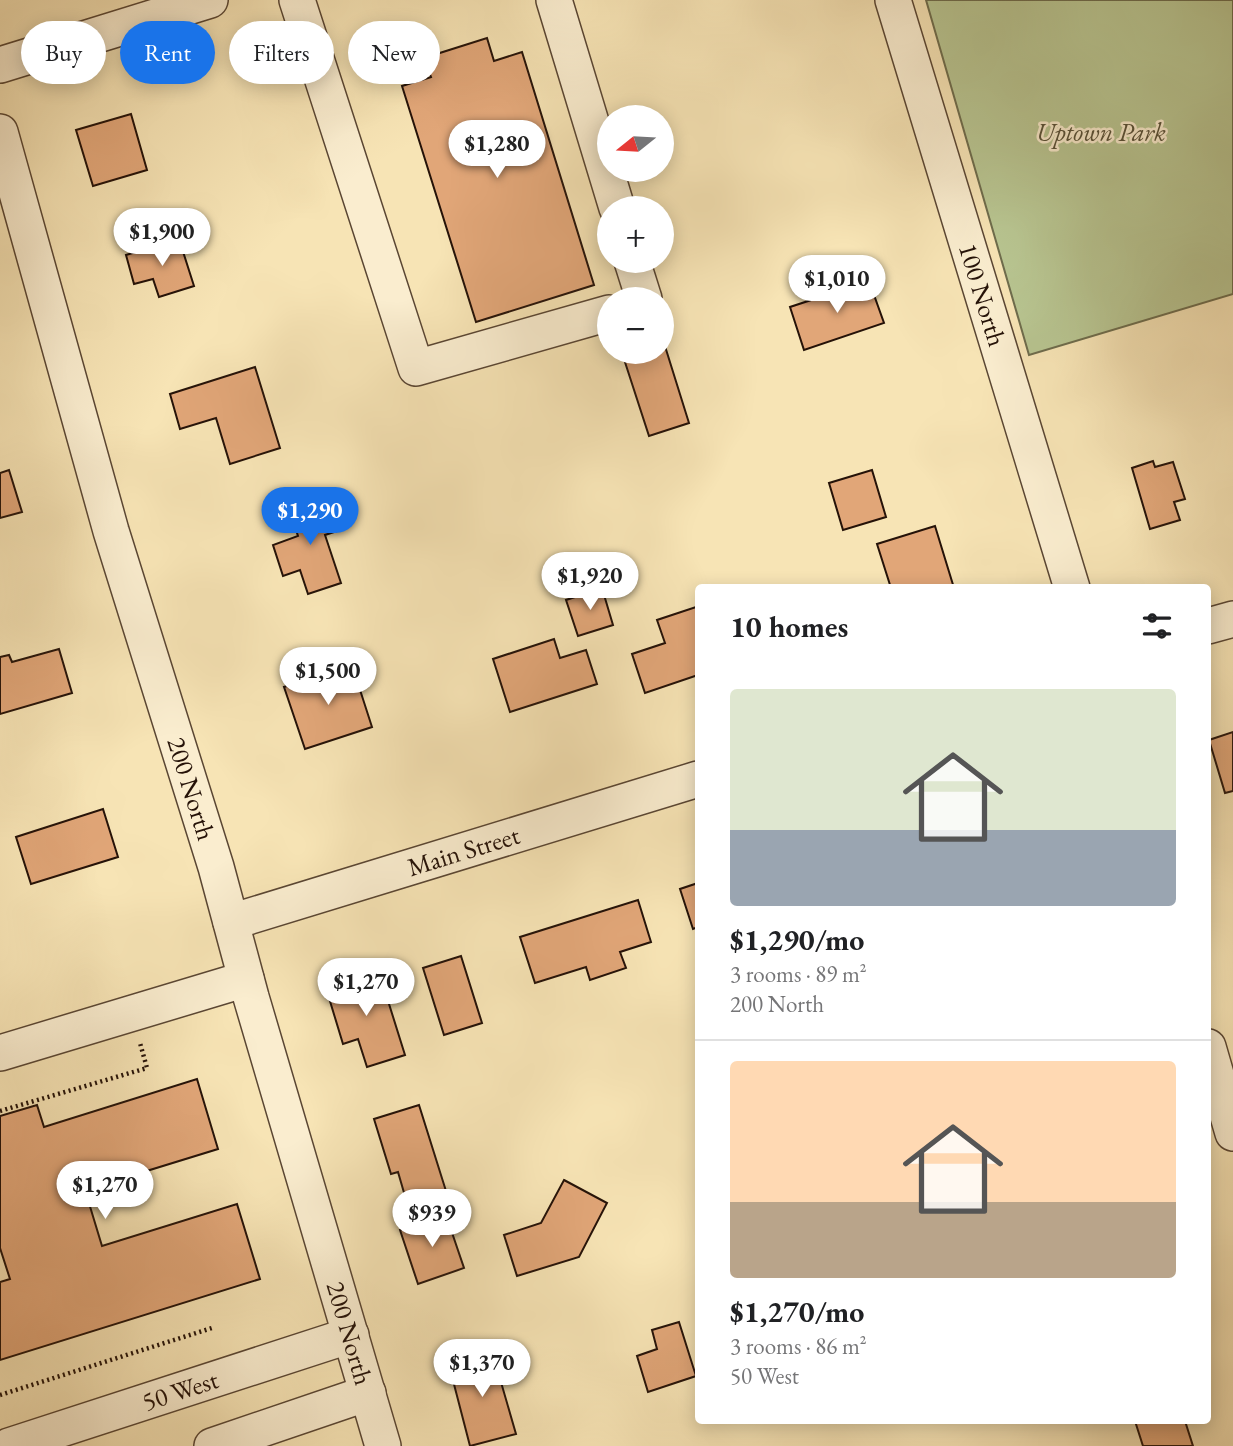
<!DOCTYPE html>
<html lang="en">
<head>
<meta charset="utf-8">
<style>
  :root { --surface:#fff; --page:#f2f2f2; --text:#202124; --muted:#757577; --line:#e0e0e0; --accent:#1a73e8 }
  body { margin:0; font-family:"EB Garamond",serif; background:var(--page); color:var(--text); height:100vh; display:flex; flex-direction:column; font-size:26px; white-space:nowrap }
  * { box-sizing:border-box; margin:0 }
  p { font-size:23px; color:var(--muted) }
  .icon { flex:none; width:38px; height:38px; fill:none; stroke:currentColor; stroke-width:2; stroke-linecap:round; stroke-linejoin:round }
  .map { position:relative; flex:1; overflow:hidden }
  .drawer { position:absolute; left:695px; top:584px; width:516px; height:840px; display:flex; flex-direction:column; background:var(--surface); border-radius:7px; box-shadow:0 4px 18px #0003 }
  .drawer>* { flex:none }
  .banner { position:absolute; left:21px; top:21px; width:569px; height:63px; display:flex; gap:14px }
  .needle { width:46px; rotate:252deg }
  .controls { position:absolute; left:597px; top:105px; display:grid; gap:14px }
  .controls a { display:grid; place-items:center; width:77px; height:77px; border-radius:50%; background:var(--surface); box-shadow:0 4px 18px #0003; font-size:35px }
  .price { position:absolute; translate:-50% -60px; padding:0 16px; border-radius:24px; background:#fff; color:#222; font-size:23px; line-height:46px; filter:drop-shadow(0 2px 4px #0008) }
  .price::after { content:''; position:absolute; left:50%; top:42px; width:21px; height:16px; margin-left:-10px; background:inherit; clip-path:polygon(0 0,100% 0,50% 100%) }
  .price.on { background:var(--accent); color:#fff }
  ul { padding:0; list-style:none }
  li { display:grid; align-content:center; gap:14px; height:371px; padding:0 35px }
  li+li { border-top:2px solid var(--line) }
  li span { display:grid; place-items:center; height:217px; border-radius:7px; color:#555 }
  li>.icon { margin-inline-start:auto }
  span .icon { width:126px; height:126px; fill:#fffc; stroke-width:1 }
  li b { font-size:30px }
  h2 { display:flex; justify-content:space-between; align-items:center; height:84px; padding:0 35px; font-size:30px }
  .pill { padding:0 24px; border-radius:32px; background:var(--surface); box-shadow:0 4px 18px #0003; font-size:24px; line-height:63px }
  .pill.on { background:var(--accent); color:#fff }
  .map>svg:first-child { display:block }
  .green { fill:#b8c591; stroke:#6e6c4c; stroke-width:2 }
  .building { fill:#e1a678; stroke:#251208; stroke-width:2 }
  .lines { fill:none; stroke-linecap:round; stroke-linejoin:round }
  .minor-casing { stroke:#5a4633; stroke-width:38 }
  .path { stroke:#251208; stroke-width:4.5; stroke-dasharray:2 3.5; stroke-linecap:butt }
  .minor { stroke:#faedcf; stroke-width:35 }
  .labels { text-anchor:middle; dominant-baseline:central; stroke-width:5; stroke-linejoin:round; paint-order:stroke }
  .park-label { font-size:26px; font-style:italic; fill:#585138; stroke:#faedcf }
  .street-label { font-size:26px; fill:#251208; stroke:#faedcf }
</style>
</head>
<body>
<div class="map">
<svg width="1233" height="1446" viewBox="0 0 1233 1446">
  <rect width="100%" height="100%" fill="#f7e4b5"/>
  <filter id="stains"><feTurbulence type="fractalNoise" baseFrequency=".00286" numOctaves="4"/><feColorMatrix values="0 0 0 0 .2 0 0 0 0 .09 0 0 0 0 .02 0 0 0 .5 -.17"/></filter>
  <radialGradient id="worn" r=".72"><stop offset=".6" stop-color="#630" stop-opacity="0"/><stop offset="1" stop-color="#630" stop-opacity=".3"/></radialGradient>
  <path class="green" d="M926 0H1233V294L1029 355Z"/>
  <g class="building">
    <path d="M487 38 494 61 522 52 594 285 476 322 402 86 431 77 424 58Z"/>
    <path d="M131 114 147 170 93 186 76 130Z"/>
    <path d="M179 239 194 286 159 297 153 279 134 284 126 255Z"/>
    <path d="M869 281 884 323 804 350 790 307Z"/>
    <path d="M664 343 689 423 649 436 623 356 638 352H662V344Z"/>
    <path d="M255 367 280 448 230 464 216 418 180 429 170 394Z"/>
    <path d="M1153 461 1155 467 1173 462 1185 499 1174 502 1180 520 1150 529 1132 468Z"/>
    <path d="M9 470 22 512 0 518V473Z"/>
    <path d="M872 470 886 517 843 530 829 483Z"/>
    <path d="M326 497 337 531 325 535 341 583 308 594 300 570 283 576 273 545 298 536 289 509Z"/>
    <path d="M935 526 954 588H891L877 544Z"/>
    <path d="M602 588 613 625 578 636 566 600Z"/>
    <path d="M696 607 698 614V675L645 693 632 654 665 643 657 620Z"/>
    <path d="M554 639 560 658 586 650 597 684 510 712 493 659Z"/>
    <path d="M59 649 72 693 0 714V657L9 655 12 662Z"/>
    <path d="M352 665 372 727 305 749 284 687Z"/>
    <path d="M1233 732V791L1225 793 1209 740Z"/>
    <path d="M103 809 118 857 31 884 16 837Z"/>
    <path d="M698 883V927L693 929 680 889Z"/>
    <path d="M638 900 651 942 620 952 626 968 590 980 586 967 535 983 520 937Z"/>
    <path d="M461 956 482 1023 444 1035 423 968Z"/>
    <path d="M379 972 405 1055 367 1067 358 1039 343 1044 326 988Z"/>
    <path d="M197 1079 218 1149 85 1190 102 1246 237 1204 260 1279 0 1360V1282L10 1279 0 1248V1116L37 1105 44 1127Z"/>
    <path d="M419 1105 446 1191 407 1203 398 1172 391 1174 374 1119Z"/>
    <path d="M564 1180 607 1203 579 1257 517 1276 504 1235 541 1223Z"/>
    <path d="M446 1215 464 1268 418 1284 400 1230Z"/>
    <path d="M679 1322 696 1376 648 1392 637 1356 657 1349 652 1330Z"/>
    <path d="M492 1351 516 1434 470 1446 449 1365Z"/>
    <path d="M1135 1421H1185L1193 1446H1143Z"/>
  </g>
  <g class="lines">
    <g class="minor-casing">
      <g id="minor">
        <path d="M297 0 416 368 609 313"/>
        <path d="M554 0 617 208"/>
        <path id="s1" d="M893 0 1072 588"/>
        <path d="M0 65 210 0"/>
        <path id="s2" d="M0 132 111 531 216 867 251 997 383 1446"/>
        <path d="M632 261 644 299"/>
        <path d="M1208 626 1233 619"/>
        <path id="s3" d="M231 922 698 779"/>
        <path d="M1208 1047 1233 1133"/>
        <path d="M0 1053 246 979"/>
        <path id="s4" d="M9 1446 351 1335"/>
        <path d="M212 1446 368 1393"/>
      </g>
    </g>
    <g class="path">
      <path d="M0 1111 147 1068 140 1043"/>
      <path d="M0 1395 212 1328"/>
    </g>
    <use href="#minor" class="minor"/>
  </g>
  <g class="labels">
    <g class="park-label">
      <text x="1101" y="132">Uptown Park</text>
    </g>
    <g class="street-label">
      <text stroke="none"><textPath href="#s1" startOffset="308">100 North</textPath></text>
      <text stroke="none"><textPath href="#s2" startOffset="684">200 North</textPath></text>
      <text stroke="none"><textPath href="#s3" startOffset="243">Main Street</textPath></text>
      <text stroke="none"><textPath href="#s2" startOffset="1251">200 North</textPath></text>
      <text stroke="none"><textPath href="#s4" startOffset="180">50 West</textPath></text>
    </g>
  </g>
  <rect width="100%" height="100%" filter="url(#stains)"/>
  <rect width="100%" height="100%" fill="url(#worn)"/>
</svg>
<div class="controls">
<a><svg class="needle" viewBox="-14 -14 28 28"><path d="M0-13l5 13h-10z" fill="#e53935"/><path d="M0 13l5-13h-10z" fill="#757577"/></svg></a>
<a>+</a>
<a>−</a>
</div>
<b class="price" style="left:497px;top:180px">$1,280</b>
<b class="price" style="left:162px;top:268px">$1,900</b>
<b class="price" style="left:837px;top:315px">$1,010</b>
<b class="price on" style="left:310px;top:547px">$1,290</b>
<b class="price" style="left:590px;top:612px">$1,920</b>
<b class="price" style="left:328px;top:707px">$1,500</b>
<b class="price" style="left:366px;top:1018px">$1,270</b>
<b class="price" style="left:105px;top:1221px">$1,270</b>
<b class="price" style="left:432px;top:1249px">$939</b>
<b class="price" style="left:482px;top:1399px">$1,370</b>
<div class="banner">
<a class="pill">Buy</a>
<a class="pill on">Rent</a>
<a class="pill">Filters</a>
<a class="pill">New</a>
</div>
<section class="drawer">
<h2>10 homes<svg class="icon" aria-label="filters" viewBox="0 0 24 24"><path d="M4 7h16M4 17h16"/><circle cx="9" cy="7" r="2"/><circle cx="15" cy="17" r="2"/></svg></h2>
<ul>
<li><span style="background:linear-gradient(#dfe7d0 65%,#9aa5b1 0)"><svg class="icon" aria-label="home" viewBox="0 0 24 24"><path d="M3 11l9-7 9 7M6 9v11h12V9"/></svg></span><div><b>$1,290/mo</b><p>3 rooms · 89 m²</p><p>200 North</p></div></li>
<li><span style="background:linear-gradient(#ffd9b3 65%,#b9a48a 0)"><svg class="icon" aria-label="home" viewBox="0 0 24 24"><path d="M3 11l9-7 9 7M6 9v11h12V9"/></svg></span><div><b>$1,270/mo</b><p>3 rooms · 86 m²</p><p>50 West</p></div></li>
</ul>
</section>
</div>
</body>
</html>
